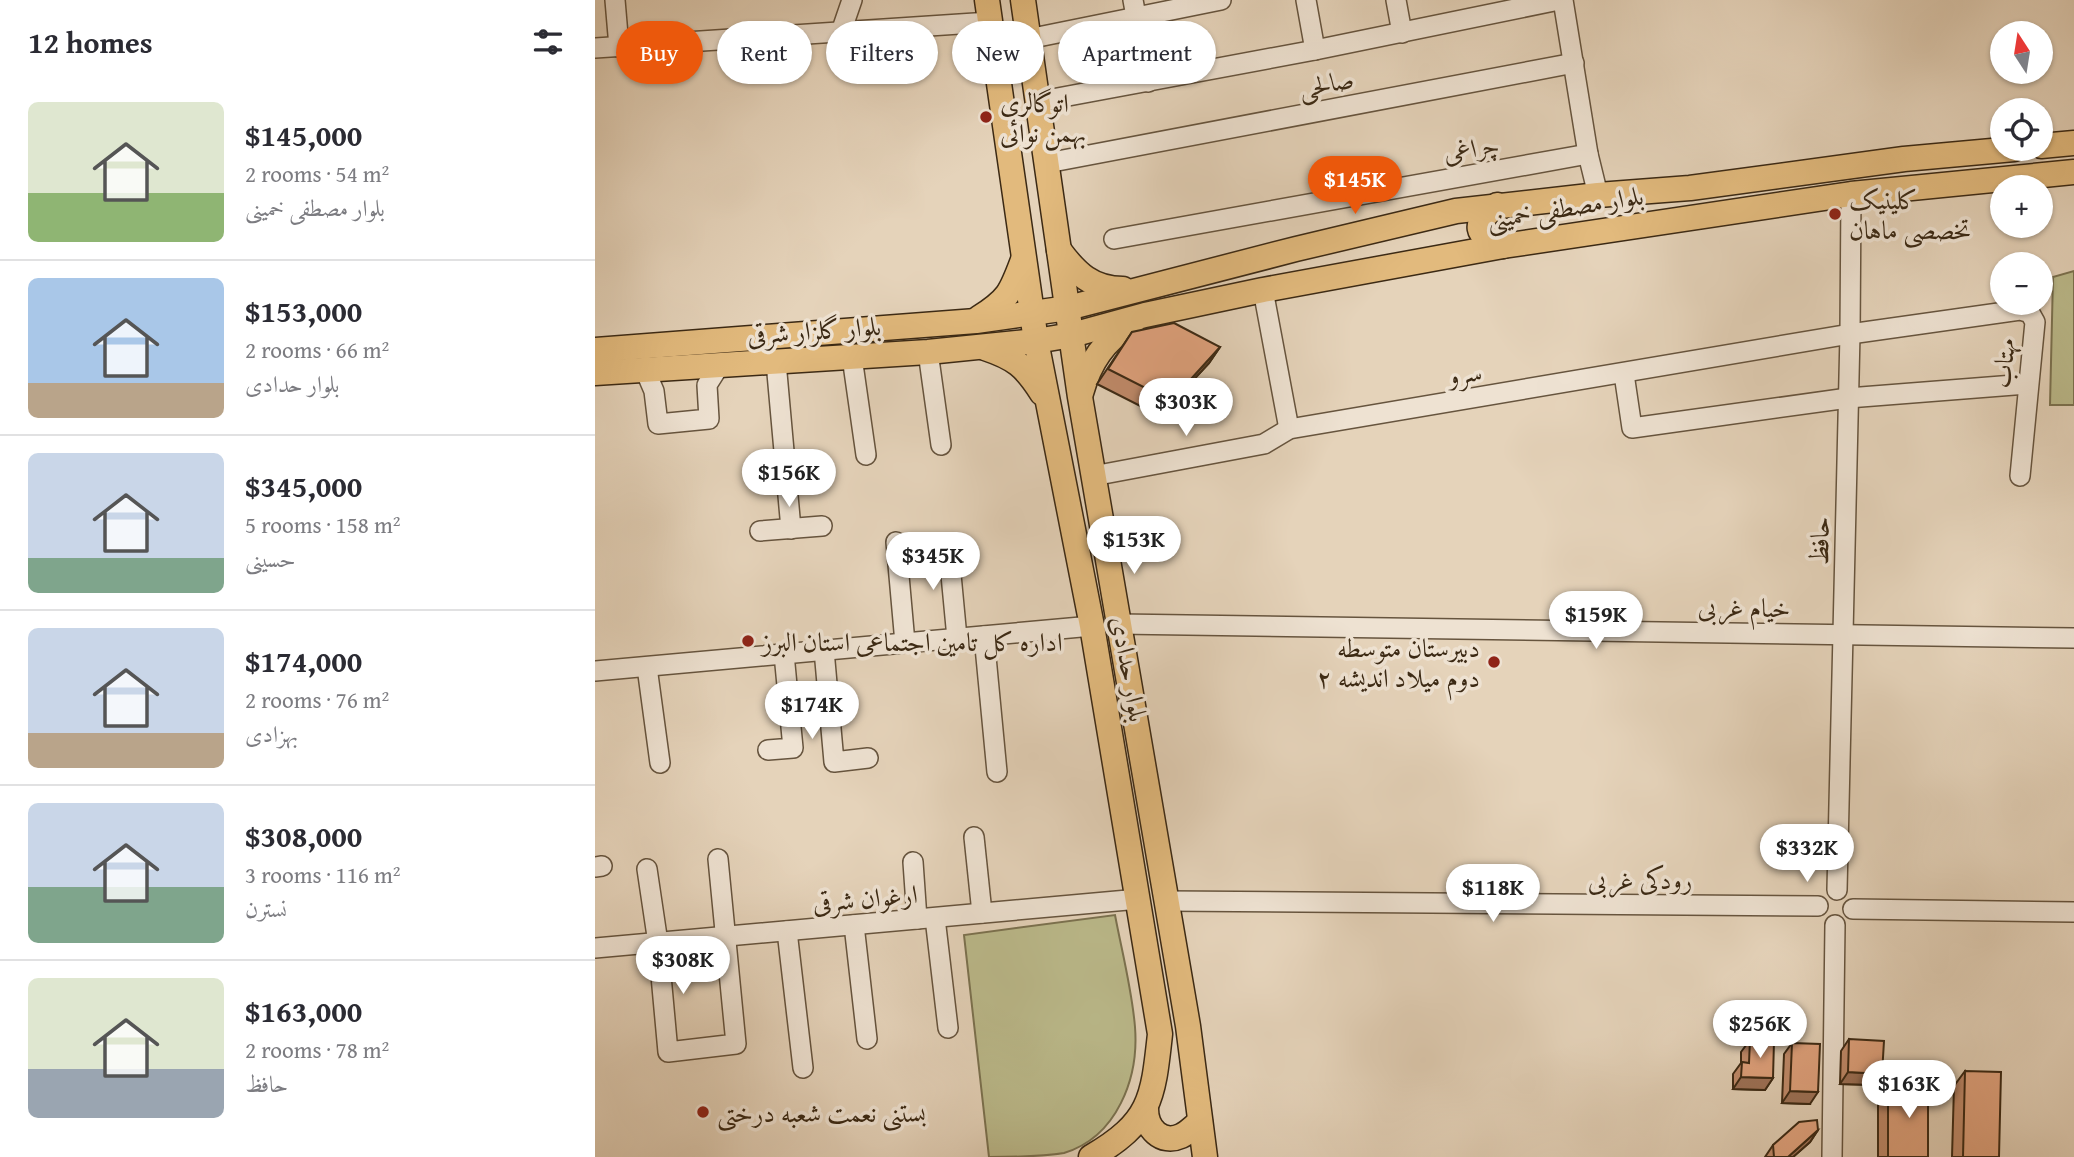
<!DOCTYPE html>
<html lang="en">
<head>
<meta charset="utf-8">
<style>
  :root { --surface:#fff; --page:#f2f2f3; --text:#2b2b33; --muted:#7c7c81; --line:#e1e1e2; --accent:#ea580c }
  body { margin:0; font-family:"Gentium Book Plus",Amiri,serif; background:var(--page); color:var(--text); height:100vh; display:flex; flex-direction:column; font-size:26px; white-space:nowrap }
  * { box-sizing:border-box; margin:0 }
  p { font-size:23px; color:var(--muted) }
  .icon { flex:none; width:38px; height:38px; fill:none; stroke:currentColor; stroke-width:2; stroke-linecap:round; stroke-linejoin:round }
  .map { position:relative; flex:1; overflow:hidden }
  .sheet { display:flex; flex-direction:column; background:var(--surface); width:595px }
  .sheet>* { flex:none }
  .banner { position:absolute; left:21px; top:21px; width:665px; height:63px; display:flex; gap:14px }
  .needle { width:46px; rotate:348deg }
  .buttons { position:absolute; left:1395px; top:21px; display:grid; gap:14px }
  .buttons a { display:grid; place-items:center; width:63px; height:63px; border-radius:50%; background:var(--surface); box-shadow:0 2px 5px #0004; font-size:35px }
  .price { position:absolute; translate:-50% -60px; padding:0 16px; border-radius:24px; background:#fff; color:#222; font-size:23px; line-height:46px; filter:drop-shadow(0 2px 4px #0008) }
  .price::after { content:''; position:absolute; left:50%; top:42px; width:21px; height:16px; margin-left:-10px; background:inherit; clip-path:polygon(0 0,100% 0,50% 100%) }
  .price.current { background:var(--accent); color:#fff }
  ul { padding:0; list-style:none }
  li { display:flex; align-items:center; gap:21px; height:175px; padding:0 28px }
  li+li { border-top:2px solid var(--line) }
  li span { display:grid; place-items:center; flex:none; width:196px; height:140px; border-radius:10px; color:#555 }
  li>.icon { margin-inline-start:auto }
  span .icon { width:84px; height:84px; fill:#fffc; stroke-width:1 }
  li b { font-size:30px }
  h2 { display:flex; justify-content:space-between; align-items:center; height:84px; padding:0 28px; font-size:30px }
  .chip { padding:0 24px; border-radius:32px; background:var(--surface); box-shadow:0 2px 5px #0004; font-size:24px; line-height:63px }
  .chip.current { background:var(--accent); color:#fff }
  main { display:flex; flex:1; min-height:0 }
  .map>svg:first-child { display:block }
  .green { fill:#bbba8b; stroke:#7b7250; stroke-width:2 }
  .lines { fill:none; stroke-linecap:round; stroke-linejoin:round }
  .minor-casing { stroke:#66543e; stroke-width:22 }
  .major-casing { stroke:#3b2914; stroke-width:27 }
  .minor { stroke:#eee2d2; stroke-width:19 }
  .major { stroke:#e2ba7d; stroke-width:24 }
  .wall { fill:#c28c6c; stroke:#3b2914; stroke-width:2 }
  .shaded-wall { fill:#9e7258; stroke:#3b2914; stroke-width:2 }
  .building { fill:#e1a37e; stroke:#3b2914; stroke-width:2 }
  .poi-dot { fill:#8f2418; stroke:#eee2d2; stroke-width:2.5 }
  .labels { text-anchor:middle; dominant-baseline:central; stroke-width:7; stroke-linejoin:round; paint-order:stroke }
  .street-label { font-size:26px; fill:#3b2914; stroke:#eee2d2 }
  .poi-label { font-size:26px; fill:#3b2914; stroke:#eee2d2; text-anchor:start }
</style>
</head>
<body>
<main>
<section class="sheet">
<h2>12 homes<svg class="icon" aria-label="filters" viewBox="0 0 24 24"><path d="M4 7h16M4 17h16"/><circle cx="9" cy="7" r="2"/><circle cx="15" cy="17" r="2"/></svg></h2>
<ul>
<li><span style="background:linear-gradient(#dfe7d0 65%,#8fb573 0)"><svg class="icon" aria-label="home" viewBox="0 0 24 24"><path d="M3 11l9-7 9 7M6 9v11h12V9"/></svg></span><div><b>$145,000</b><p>2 rooms · 54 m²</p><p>بلوار مصطفی خمینی</p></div></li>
<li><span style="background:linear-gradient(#a9c7e8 75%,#b9a48a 0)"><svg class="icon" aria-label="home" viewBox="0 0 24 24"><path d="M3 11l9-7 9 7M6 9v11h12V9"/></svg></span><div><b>$153,000</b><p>2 rooms · 66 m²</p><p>بلوار حدادی</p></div></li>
<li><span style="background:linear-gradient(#c9d6e8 75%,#7fa58c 0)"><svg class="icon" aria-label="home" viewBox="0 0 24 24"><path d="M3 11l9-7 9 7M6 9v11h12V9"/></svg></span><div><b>$345,000</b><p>5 rooms · 158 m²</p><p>حسینی</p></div></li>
<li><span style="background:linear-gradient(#c9d6e8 75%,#b9a48a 0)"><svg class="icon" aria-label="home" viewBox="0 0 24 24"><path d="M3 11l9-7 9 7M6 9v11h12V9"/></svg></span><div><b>$174,000</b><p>2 rooms · 76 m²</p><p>بهزادی</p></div></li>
<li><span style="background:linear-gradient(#c9d6e8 60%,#7fa58c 0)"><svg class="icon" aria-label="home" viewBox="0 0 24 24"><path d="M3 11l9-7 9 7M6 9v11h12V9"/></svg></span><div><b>$308,000</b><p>3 rooms · 116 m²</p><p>نسترن</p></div></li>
<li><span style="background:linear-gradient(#dfe7d0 65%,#9aa5b1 0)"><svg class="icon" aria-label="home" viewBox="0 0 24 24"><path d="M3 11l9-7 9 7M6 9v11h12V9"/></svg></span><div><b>$163,000</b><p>2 rooms · 78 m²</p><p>حافظ</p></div></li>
</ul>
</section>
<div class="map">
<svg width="1479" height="1157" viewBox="0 0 1479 1157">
  <rect width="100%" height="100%" fill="#e5d3ba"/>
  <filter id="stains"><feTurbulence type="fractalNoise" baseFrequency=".00286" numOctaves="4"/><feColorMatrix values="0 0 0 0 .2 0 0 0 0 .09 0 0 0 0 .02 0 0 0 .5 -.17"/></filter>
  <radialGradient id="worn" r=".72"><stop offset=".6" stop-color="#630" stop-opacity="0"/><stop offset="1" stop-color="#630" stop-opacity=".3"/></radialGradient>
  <g class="green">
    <path d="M1479 271V405H1455L1458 277Z"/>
    <path d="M520 915C527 952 537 990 540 1027 544 1078 522 1137 469 1153 445 1157 418 1157 394 1157L369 935Z"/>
  </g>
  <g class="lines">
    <g class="minor-casing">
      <g id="minor">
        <path d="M20 0 24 47"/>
        <path d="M538 0 553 82"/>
        <path d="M711 0 720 50"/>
        <path d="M801 0 807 33"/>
        <path d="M968 0 993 154 1003 195"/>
        <path d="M246 32 257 0"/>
        <path d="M433 39 626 0"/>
        <path d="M0 48 395 22"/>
        <path d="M441 102 720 50 964 0"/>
        <path d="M452 163 979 63"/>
        <path d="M519 239 993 154"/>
        <path d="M668 290 694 429"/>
        <path d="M333 352 346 445"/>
        <path d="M257 357 271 455"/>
        <path d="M181 362 196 529"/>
        <path d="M50 370 59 391 63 424 114 419 112 385 124 366"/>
        <path d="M1029 374 1037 428 1253 398 1432 384"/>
        <path d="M498 476 669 444 694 429 1255 334 1425 310 1435 313 1440 322 1425 476"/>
        <path d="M165 531 227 526"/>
        <path d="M301 542 310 643"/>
        <path d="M353 543 362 638"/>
        <path d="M524 624 1479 638"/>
        <path d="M389 636 402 772"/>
        <path d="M229 650 239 762 273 758"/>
        <path d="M52 667 65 763"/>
        <path d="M0 671 497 626"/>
        <path d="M173 750 198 748 189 654"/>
        <path d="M379 837 387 913"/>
        <path d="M318 862 322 919"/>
        <path d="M0 867 7 866"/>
        <path d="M52 869 63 943 73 1052 141 1044 123 859"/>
        <path d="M1242 890 1255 334 1256 194"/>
        <path d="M572 901 1223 906"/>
        <path d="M1258 909 1479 912"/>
        <path d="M340 918 353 1028"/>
        <path d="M259 925 272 1039"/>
        <path d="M192 931 208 1068"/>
        <path d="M0 948 544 899"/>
        <path d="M1237 1157 1240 925"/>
      </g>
    </g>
    <g class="major-casing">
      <g id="major">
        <path d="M392 0 441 341 497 626 565 1034C558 1099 556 1122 496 1157"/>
        <path d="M428 0 485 397 593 1026 610 1157"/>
        <path d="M1446 146 1479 143"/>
        <path d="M902 205C877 225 879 234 908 246"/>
        <path d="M464 250C481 273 497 289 528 289"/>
        <path d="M384 318C414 299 416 292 428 260"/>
        <path d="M390 348C420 358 430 366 447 393"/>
        <path d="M0 350 381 321 473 308 701 249 861 211 1003 195 1095 188 1309 159 1419 149"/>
        <path d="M0 373 333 352 441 341 477 335 550 315 668 290 908 246 1256 194 1479 172"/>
        <path d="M486 393C495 361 509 341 537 323"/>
        <path d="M551 1109C551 1128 566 1145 586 1136 593 1133 599 1126 605 1122"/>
      </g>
    </g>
    <use href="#minor" class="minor"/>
    <use href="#major" class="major"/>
  </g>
  <g class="wall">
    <path d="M537 332 625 347 614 363 565 416 502 384Z"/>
    <path d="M1254 1039 1287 1074 1279 1085 1245 1084 1246 1051Z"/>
    <path d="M1155 1040 1178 1078 1170 1090 1138 1089V1074L1146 1063V1052Z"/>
    <path d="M1197 1043 1215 1104 1187 1103 1189 1054Z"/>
    <path d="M1370 1071 1404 1157H1357L1359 1086Z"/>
    <path d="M1314 1077 1333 1157H1283V1103L1293 1088H1307Z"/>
    <path d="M1223 1130 1215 1142 1198 1157H1170L1178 1145Z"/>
  </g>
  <g class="shaded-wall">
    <path d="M625 347 614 363 565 416 576 401Z"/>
    <path d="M1253 1072 1287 1074 1279 1085 1245 1084Z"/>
    <path d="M1146 1077 1178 1078 1170 1090 1138 1089Z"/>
    <path d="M1195 1091 1223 1092 1215 1104 1187 1103Z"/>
    <path d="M1223 1130 1215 1142 1198 1157H1193Z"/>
  </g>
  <g class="building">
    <path d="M579 323 625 347 576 401 513 369 537 332Z"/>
    <path d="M1254 1039 1289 1041 1287 1074 1253 1072Z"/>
    <path d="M1155 1040 1179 1041 1178 1078 1146 1077 1147 1062 1154 1063Z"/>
    <path d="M1197 1043 1225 1044 1223 1092 1195 1091Z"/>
    <path d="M1370 1071 1406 1072 1404 1157H1368Z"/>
    <path d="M1314 1077H1333V1157H1293V1088H1315Z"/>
    <path d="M1222 1120 1223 1130 1193 1157H1179L1178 1145 1204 1122Z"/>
  </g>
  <g class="poi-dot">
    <circle cx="391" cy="117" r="7"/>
    <circle cx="1240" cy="214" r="7"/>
    <circle cx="153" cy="641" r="7"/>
    <circle cx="899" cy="662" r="7"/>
    <circle cx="108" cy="1112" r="7"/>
  </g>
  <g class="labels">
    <g class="street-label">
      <text transform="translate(731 83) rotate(-11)">صالحی</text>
      <text transform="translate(876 148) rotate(-10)">چراغی</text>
      <text transform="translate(970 207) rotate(-9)">بلوار مصطفی خمینی</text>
      <text transform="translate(219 330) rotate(-4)">بلوار گلزار شرقی</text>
      <text transform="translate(1408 363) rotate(-84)">مهتاب</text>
      <text transform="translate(870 373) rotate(-9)">سرو</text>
      <text transform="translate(1224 541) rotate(-89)">حافظ</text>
      <text transform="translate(1149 607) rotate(1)">خیام غربی</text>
      <text transform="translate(535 669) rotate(80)">بلوار حدادی</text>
      <text x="1045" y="879">رودکی غربی</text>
      <text transform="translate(270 898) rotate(-5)">ارغوان شرقی</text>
    </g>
    <g class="poi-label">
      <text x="405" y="102">اتوگالری<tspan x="405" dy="30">بهمن نوائی</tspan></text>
      <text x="1254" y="199">کلینیک<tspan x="1254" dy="30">تخصصی ماهان</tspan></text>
      <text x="167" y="641">اداره کل تامین اجتماعی استان البرز</text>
      <text x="885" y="647" text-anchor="end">دبیرستان متوسطه<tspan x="885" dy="30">دوم میلاد اندیشه ۲</tspan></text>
      <text x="122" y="1112">بستنی نعمت شعبه درختی</text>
    </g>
  </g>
  <rect width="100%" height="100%" filter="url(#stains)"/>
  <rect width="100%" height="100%" fill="url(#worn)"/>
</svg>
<div class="buttons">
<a><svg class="needle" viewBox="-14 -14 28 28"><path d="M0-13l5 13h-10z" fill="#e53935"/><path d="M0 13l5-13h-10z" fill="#7c7c81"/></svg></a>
<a><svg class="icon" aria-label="locate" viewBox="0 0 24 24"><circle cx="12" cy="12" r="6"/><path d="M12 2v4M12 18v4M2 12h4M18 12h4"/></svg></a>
<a>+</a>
<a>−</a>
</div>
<b class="price current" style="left:760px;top:216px">$145K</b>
<b class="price" style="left:591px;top:438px">$303K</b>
<b class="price" style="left:194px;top:509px">$156K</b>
<b class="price" style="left:539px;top:576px">$153K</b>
<b class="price" style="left:338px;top:592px">$345K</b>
<b class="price" style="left:1001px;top:651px">$159K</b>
<b class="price" style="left:217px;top:741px">$174K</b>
<b class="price" style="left:1212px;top:884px">$332K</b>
<b class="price" style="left:898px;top:924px">$118K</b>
<b class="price" style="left:88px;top:996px">$308K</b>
<b class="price" style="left:1165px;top:1060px">$256K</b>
<b class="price" style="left:1314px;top:1120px">$163K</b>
<div class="banner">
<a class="chip current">Buy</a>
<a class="chip">Rent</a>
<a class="chip">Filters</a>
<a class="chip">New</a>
<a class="chip">Apartment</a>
</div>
</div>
</main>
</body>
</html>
